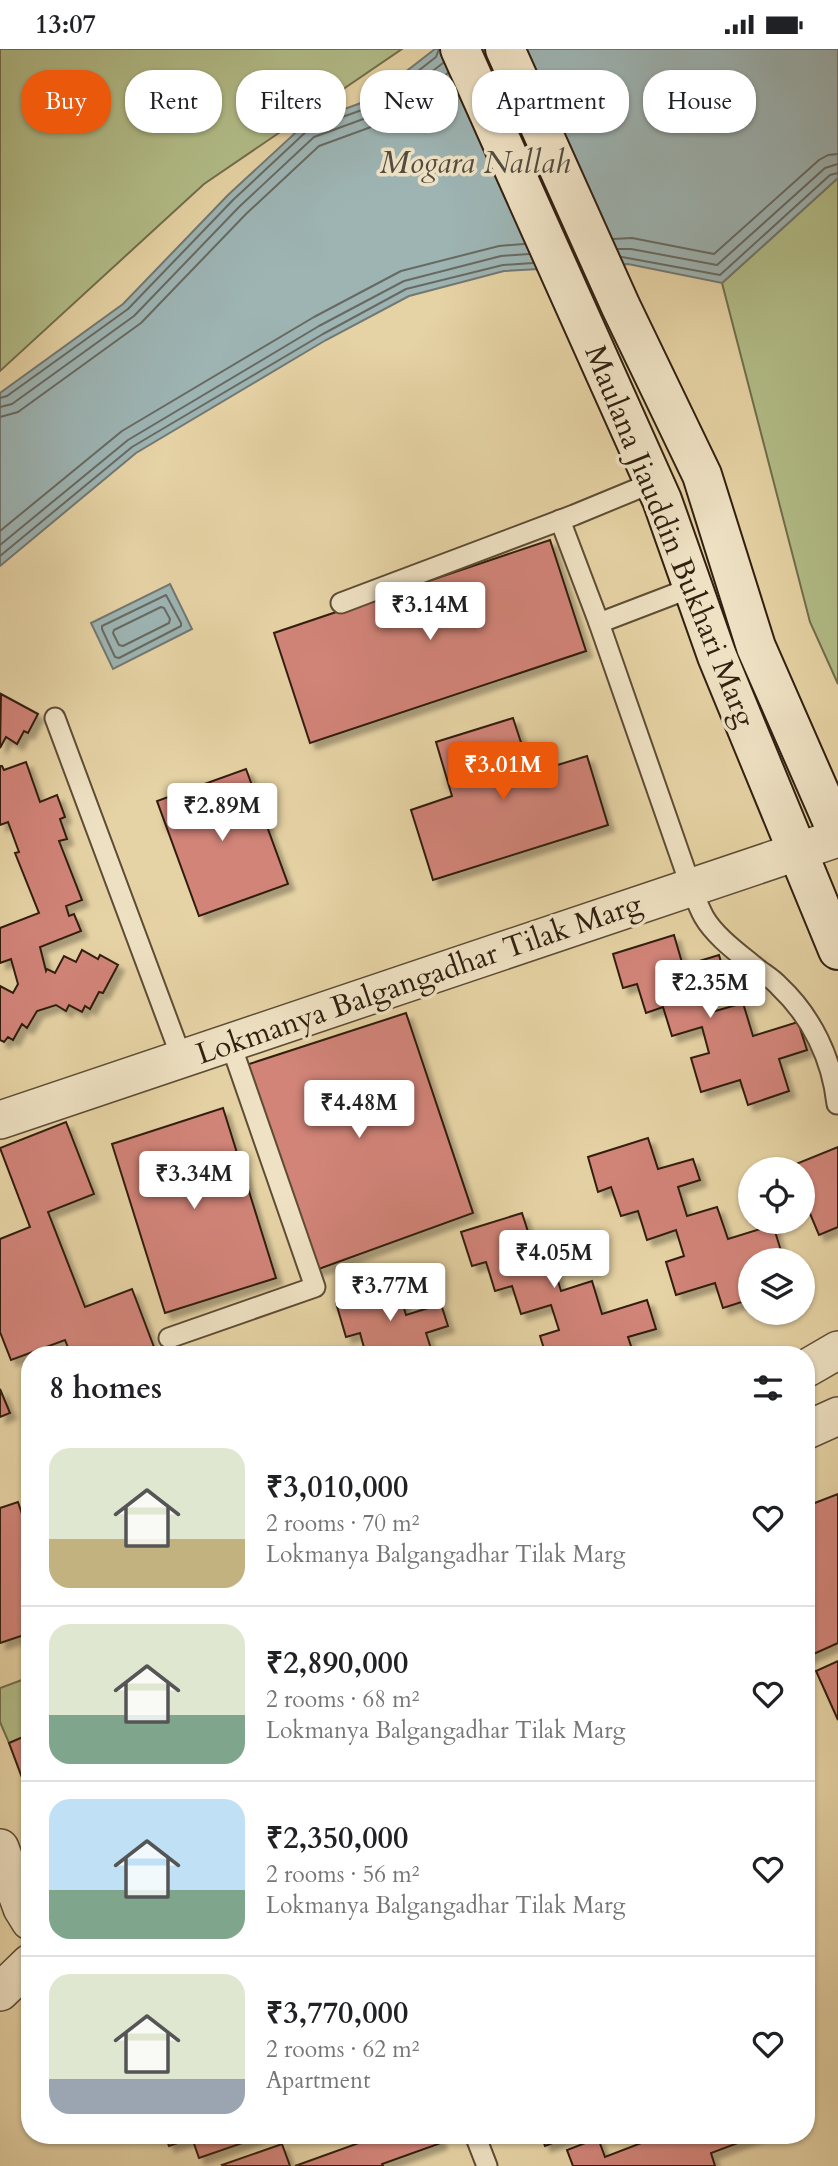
<!DOCTYPE html>
<html lang="en">
<head>
<meta charset="utf-8">
<style>
  :root { --surface:#fff; --page:#f2f2f2; --text:#202124; --muted:#757577; --line:#e0e0e0; --accent:#ea580c }
  body { margin:0; font-family:Cardo,serif; background:var(--page); color:var(--text); height:100vh; display:flex; flex-direction:column; font-size:26px; white-space:nowrap }
  * { box-sizing:border-box; margin:0 }
  p { font-size:23px; color:var(--muted) }
  .icon { flex:none; width:38px; height:38px; fill:none; stroke:currentColor; stroke-width:2; stroke-linecap:round; stroke-linejoin:round }
  .map { position:relative; flex:1; overflow:hidden }
  .panel { position:absolute; left:21px; top:1297px; width:794px; height:798px; display:flex; flex-direction:column; background:var(--surface); border-radius:28px; box-shadow:0 2px 5px #0004 }
  .panel>* { flex:none }
  .banner { position:absolute; left:21px; top:21px; width:796px; height:63px; display:flex; gap:14px }
  .tools { position:absolute; left:738px; top:1108px; display:grid; gap:14px }
  .tools a { display:grid; place-items:center; width:77px; height:77px; border-radius:50%; background:var(--surface); box-shadow:0 2px 5px #0004; font-size:35px }
  .price { position:absolute; translate:-50% -60px; padding:0 16px; border-radius:7px; background:#fff; color:#222; font-size:23px; line-height:46px; filter:drop-shadow(0 2px 4px #0008) }
  .price::after { content:''; position:absolute; left:50%; top:42px; width:21px; height:16px; margin-left:-10px; background:inherit; clip-path:polygon(0 0,100% 0,50% 100%) }
  .price.current { background:var(--accent); color:#fff }
  ul { padding:0; list-style:none }
  li { display:flex; align-items:center; gap:21px; height:175px; padding:0 28px }
  li+li { border-top:2px solid var(--line) }
  li span { display:grid; place-items:center; flex:none; width:196px; height:140px; border-radius:21px; color:#555 }
  li>.icon { margin-inline-start:auto }
  span .icon { width:84px; height:84px; fill:#fffc; stroke-width:1 }
  li b { font-size:30px }
  h2 { display:flex; justify-content:space-between; align-items:center; height:84px; padding:0 28px; font-size:30px }
  .pill { padding:0 24px; border-radius:28px; background:var(--surface); box-shadow:0 2px 5px #0004; font-size:24px; line-height:63px }
  .pill.current { background:var(--accent); color:#fff }
  .status { display:flex; justify-content:space-between; align-items:center; height:49px; padding:0 35px; background:var(--surface); direction:ltr }
  .status svg { height:19px; fill:currentColor }
  .map>svg:first-child { display:block }
  .green { fill:#b2bd88; stroke:#726e4c; stroke-width:2 }
  .water { fill:#9db4b3; stroke:#727872; stroke-width:2 }
  .lines { fill:none; stroke-linecap:round; stroke-linejoin:round }
  .shore { stroke:#676a62; stroke-width:2 }
  .building { fill:#d28479; stroke:#311f10; stroke-width:2; filter:url(#shadow) }
  .lane-casing { stroke:#5e4c35; stroke-width:23 }
  .street-casing { stroke:#5e4c35; stroke-width:40 }
  .secondary-casing { stroke:#311f10; stroke-width:42 }
  .lane { stroke:#efe2c4; stroke-width:19 }
  .street { stroke:#efe2c4; stroke-width:37 }
  .secondary { stroke:#efe2c4; stroke-width:38 }
  .labels { text-anchor:middle; dominant-baseline:central; stroke-width:7; stroke-linejoin:round; paint-order:stroke }
  .street-label { font-size:30px; fill:#311f10; stroke:#efe2c4 }
  .water-label { font-size:32px; font-style:italic; fill:#514c41; stroke:#efe2c4 }
</style>
</head>
<body>
<div class="status"><b>13:07</b><svg viewBox="0 0 49 12"><path d="M0 12V9h3v3zM5 12V6h3v6zM10 12V3h3v9zM15 12V0h3v12zM26 1h20v11H26zM47 4h2v5h-2z"/></svg></div>
<div class="map">
<svg width="838" height="2117" viewBox="0 0 838 2117">
  <defs>
    <filter id="shadow"><feDropShadow dx="6" dy="6" stdDeviation="2" flood-color="#0004"/></filter>
  </defs>
  <rect width="100%" height="100%" fill="#e6d3a5"/>
  <filter id="stains"><feTurbulence type="fractalNoise" baseFrequency=".00286" numOctaves="4"/><feColorMatrix values="0 0 0 0 .2 0 0 0 0 .09 0 0 0 0 .02 0 0 0 .5 -.17"/></filter>
  <radialGradient id="worn" r=".72"><stop offset=".6" stop-color="#630" stop-opacity="0"/><stop offset="1" stop-color="#630" stop-opacity=".3"/></radialGradient>
  <g class="green">
    <path d="M0 0H402L204 135 0 322Z"/>
    <path d="M838 129V635L810 573 722 234Z"/>
    <path d="M30 1628V1685L9 1694 0 1673V1639Z"/>
  </g>
  <g class="water">
    <path d="M435 0H838V129L722 234 628 215 504 222 409 247 326 291 136 404 0 517V344L123 255 228 146 306 74 369 51Z"/>
    <path d="M170 535 192 580 113 620 91 574Z"/>
  </g>
  <g class="lines">
    <g class="shore">
      <path d="M613 190 632 189 714 205 819 111 828 106 838 105"/>
      <path d="M618 200H631L717 216 825 119 838 115"/>
      <path d="M622 208 720 226 830 126 838 124"/>
      <path d="M0 349 7 347 128 260 233 151 309 80 373 57 436 8 439 0"/>
      <path d="M0 358 12 355 134 267 239 158 314 88 377 65 443 14"/>
      <path d="M0 368 18 363 141 274 246 165 319 97 382 74 448 24"/>
      <path d="M0 482 122 382 314 268 401 222 499 197 524 195"/>
      <path d="M0 496 128 391 319 277 404 232 501 207 529 205"/>
      <path d="M0 507 132 398 323 285 406 240 503 216 533 214"/>
      <path d="M166 546 181 574V577L119 609 115 608 102 580V577Z"/>
      <path d="M161 558 164 559 170 570 169 574 123 597 119 596 113 584 114 581Z"/>
    </g>
  </g>
  <g class="building">
    <path d="M550 491 586 602 310 694 274 584Z"/>
    <path d="M1 645 38 665 28 684 24 682 17 695 6 688 0 699Z"/>
    <path d="M513 669 531 724 587 707 608 776 433 831 411 761 452 747 436 693Z"/>
    <path d="M26 713 40 753 57 746 65 768 60 770 67 790 59 792 82 851 66 857 69 867 74 865 81 882 40 898 46 922 47 920 55 924 64 907 76 913 82 901 98 910 100 906 118 916 103 944 99 943 90 960 85 957 82 963 69 956 66 962 56 956 37 962 27 979 22 975 13 991 8 988 4 993 0 991V937L13 944 18 935 11 910 0 914V879L39 864 15 804 19 803 8 773 0 776V717H2L4 721Z"/>
    <path d="M246 720 288 835 199 867 157 752Z"/>
    <path d="M674 886 683 917 719 906 725 927 704 934 712 963 743 954 753 987 798 973 807 1001 779 1010 789 1042 748 1056 740 1031 701 1043 691 1009 709 1004 702 978 672 987 663 958 646 964 637 935 623 939 613 905Z"/>
    <path d="M406 964 473 1164 316 1221 243 1017Z"/>
    <path d="M223 1059 276 1229 165 1264 112 1095Z"/>
    <path d="M66 1073 94 1145 48 1163 85 1258 132 1240 157 1306H71L65 1291 11 1311 0 1283V1190L30 1178 0 1099Z"/>
    <path d="M648 1089 658 1120 693 1110 700 1131 678 1138 687 1167 717 1158 728 1190 773 1176 782 1205 763 1211H751V1250L723 1259 715 1234 676 1246 666 1213 684 1207 676 1181 647 1191 638 1162 621 1167 611 1138 598 1143 588 1108Z"/>
    <path d="M838 1098V1178L819 1186 803 1148V1120H792L791 1117Z"/>
    <path d="M522 1164 532 1195 567 1184 574 1206 552 1213 561 1242 592 1232 602 1265 647 1251 656 1280 628 1288 634 1306H546L540 1287 559 1281 551 1256 521 1265 512 1237 495 1242 486 1213 472 1217 461 1183Z"/>
    <path d="M397 1235 406 1266 441 1255 448 1277 426 1284 433 1306H366L360 1284 346 1288 336 1254Z"/>
    <path d="M0 1340 10 1364 0 1368Z"/>
    <path d="M838 1445V1594L807 1608V1457Z"/>
    <path d="M18 1453 26 1477 30 1475V1584L0 1594V1459Z"/>
    <path d="M838 1612V1671L816 1622Z"/>
    <path d="M30 1685V1750L9 1694Z"/>
    <path d="M165 2086H256L257 2089 199 2109 192 2089 169 2097Z"/>
    <path d="M356 2086H438L441 2094 382 2115 383 2117H295L359 2094Z"/>
    <path d="M541 2086H574L545 2097Z"/>
    <path d="M662 2086H759L711 2104 715 2117H573L567 2101 598 2089 605 2108Z"/>
    <path d="M282 2095 290 2117H223L222 2116Z"/>
  </g>
  <g class="lines">
    <g class="lane-casing">
      <g id="lane">
        <path d="M560 471 599 574 693 538"/>
        <path d="M341 554 574 466 654 433"/>
        <path d="M599 574 691 838C695 848 699 859 704 868 715 887 737 903 754 917 762 924 772 929 779 937 812 968 832 1010 837 1055"/>
        <path d="M55 669 182 1010"/>
        <path d="M169 1289 315 1238 230 993"/>
        <path d="M475 2086 487 2117"/>
      </g>
    </g>
    <g class="street-casing">
      <g id="street">
        <path d="M0 1071 838 789"/>
        <path d="M807 1319 838 1301"/>
        <path d="M807 1381 838 1367"/>
        <path d="M0 1799 22 1859 30 1872"/>
        <path d="M0 1943 30 1914"/>
      </g>
    </g>
    <g class="secondary-casing">
      <g id="secondary">
        <path d="M460 0 662 451 717 607 838 901"/>
        <path d="M505 0 621 258 702 426 756 598 838 785"/>
      </g>
    </g>
    <use href="#lane" class="lane"/>
    <use href="#street" class="street"/>
    <use href="#secondary" class="secondary"/>
  </g>
  <g class="labels">
    <g class="street-label">
      <text transform="translate(670 487) rotate(68)">Maulana Jiauddin Bukhari Marg</text>
      <text transform="translate(419 930) rotate(-19)">Lokmanya Balgangadhar Tilak Marg</text>
    </g>
    <g class="water-label">
      <text x="475" y="114">Mogara Nallah</text>
    </g>
  </g>
  <rect width="100%" height="100%" filter="url(#stains)"/>
  <rect width="100%" height="100%" fill="url(#worn)"/>
</svg>
<div class="tools">
<a><svg class="icon" aria-label="locate" viewBox="0 0 24 24"><circle cx="12" cy="12" r="6"/><path d="M12 2v4M12 18v4M2 12h4M18 12h4"/></svg></a>
<a><svg class="icon" aria-label="layers" viewBox="0 0 24 24"><path d="M12 4l9 5-9 5-9-5zM3 14l9 5 9-5"/></svg></a>
</div>
<b class="price" style="left:430px;top:593px">₹3.14M</b>
<b class="price current" style="left:503px;top:753px">₹3.01M</b>
<b class="price" style="left:222px;top:794px">₹2.89M</b>
<b class="price" style="left:710px;top:971px">₹2.35M</b>
<b class="price" style="left:359px;top:1091px">₹4.48M</b>
<b class="price" style="left:194px;top:1162px">₹3.34M</b>
<b class="price" style="left:554px;top:1241px">₹4.05M</b>
<b class="price" style="left:390px;top:1274px">₹3.77M</b>
<div class="banner">
<a class="pill current">Buy</a>
<a class="pill">Rent</a>
<a class="pill">Filters</a>
<a class="pill">New</a>
<a class="pill">Apartment</a>
<a class="pill">House</a>
</div>
<section class="panel">
<h2>8 homes<svg class="icon" aria-label="filters" viewBox="0 0 24 24"><path d="M4 7h16M4 17h16"/><circle cx="9" cy="7" r="2"/><circle cx="15" cy="17" r="2"/></svg></h2>
<ul>
<li><span style="background:linear-gradient(#dfe7d0 65%,#c2b280 0)"><svg class="icon" aria-label="home" viewBox="0 0 24 24"><path d="M3 11l9-7 9 7M6 9v11h12V9"/></svg></span><div><b>₹3,010,000</b><p>2 rooms · 70 m²</p><p>Lokmanya Balgangadhar Tilak Marg</p></div><svg class="icon" aria-label="heart" viewBox="0 0 24 24"><path d="M12 20l-8-8c-3-5 5-10 8-4 3-6 11-1 8 4z"/></svg></li>
<li><span style="background:linear-gradient(#dfe7d0 65%,#7fa58c 0)"><svg class="icon" aria-label="home" viewBox="0 0 24 24"><path d="M3 11l9-7 9 7M6 9v11h12V9"/></svg></span><div><b>₹2,890,000</b><p>2 rooms · 68 m²</p><p>Lokmanya Balgangadhar Tilak Marg</p></div><svg class="icon" aria-label="heart" viewBox="0 0 24 24"><path d="M12 20l-8-8c-3-5 5-10 8-4 3-6 11-1 8 4z"/></svg></li>
<li><span style="background:linear-gradient(#bfe0f5 65%,#7fa58c 0)"><svg class="icon" aria-label="home" viewBox="0 0 24 24"><path d="M3 11l9-7 9 7M6 9v11h12V9"/></svg></span><div><b>₹2,350,000</b><p>2 rooms · 56 m²</p><p>Lokmanya Balgangadhar Tilak Marg</p></div><svg class="icon" aria-label="heart" viewBox="0 0 24 24"><path d="M12 20l-8-8c-3-5 5-10 8-4 3-6 11-1 8 4z"/></svg></li>
<li><span style="background:linear-gradient(#dfe7d0 75%,#9aa5b1 0)"><svg class="icon" aria-label="home" viewBox="0 0 24 24"><path d="M3 11l9-7 9 7M6 9v11h12V9"/></svg></span><div><b>₹3,770,000</b><p>2 rooms · 62 m²</p><p>Apartment</p></div><svg class="icon" aria-label="heart" viewBox="0 0 24 24"><path d="M12 20l-8-8c-3-5 5-10 8-4 3-6 11-1 8 4z"/></svg></li>
</ul>
</section>
</div>
</body>
</html>
